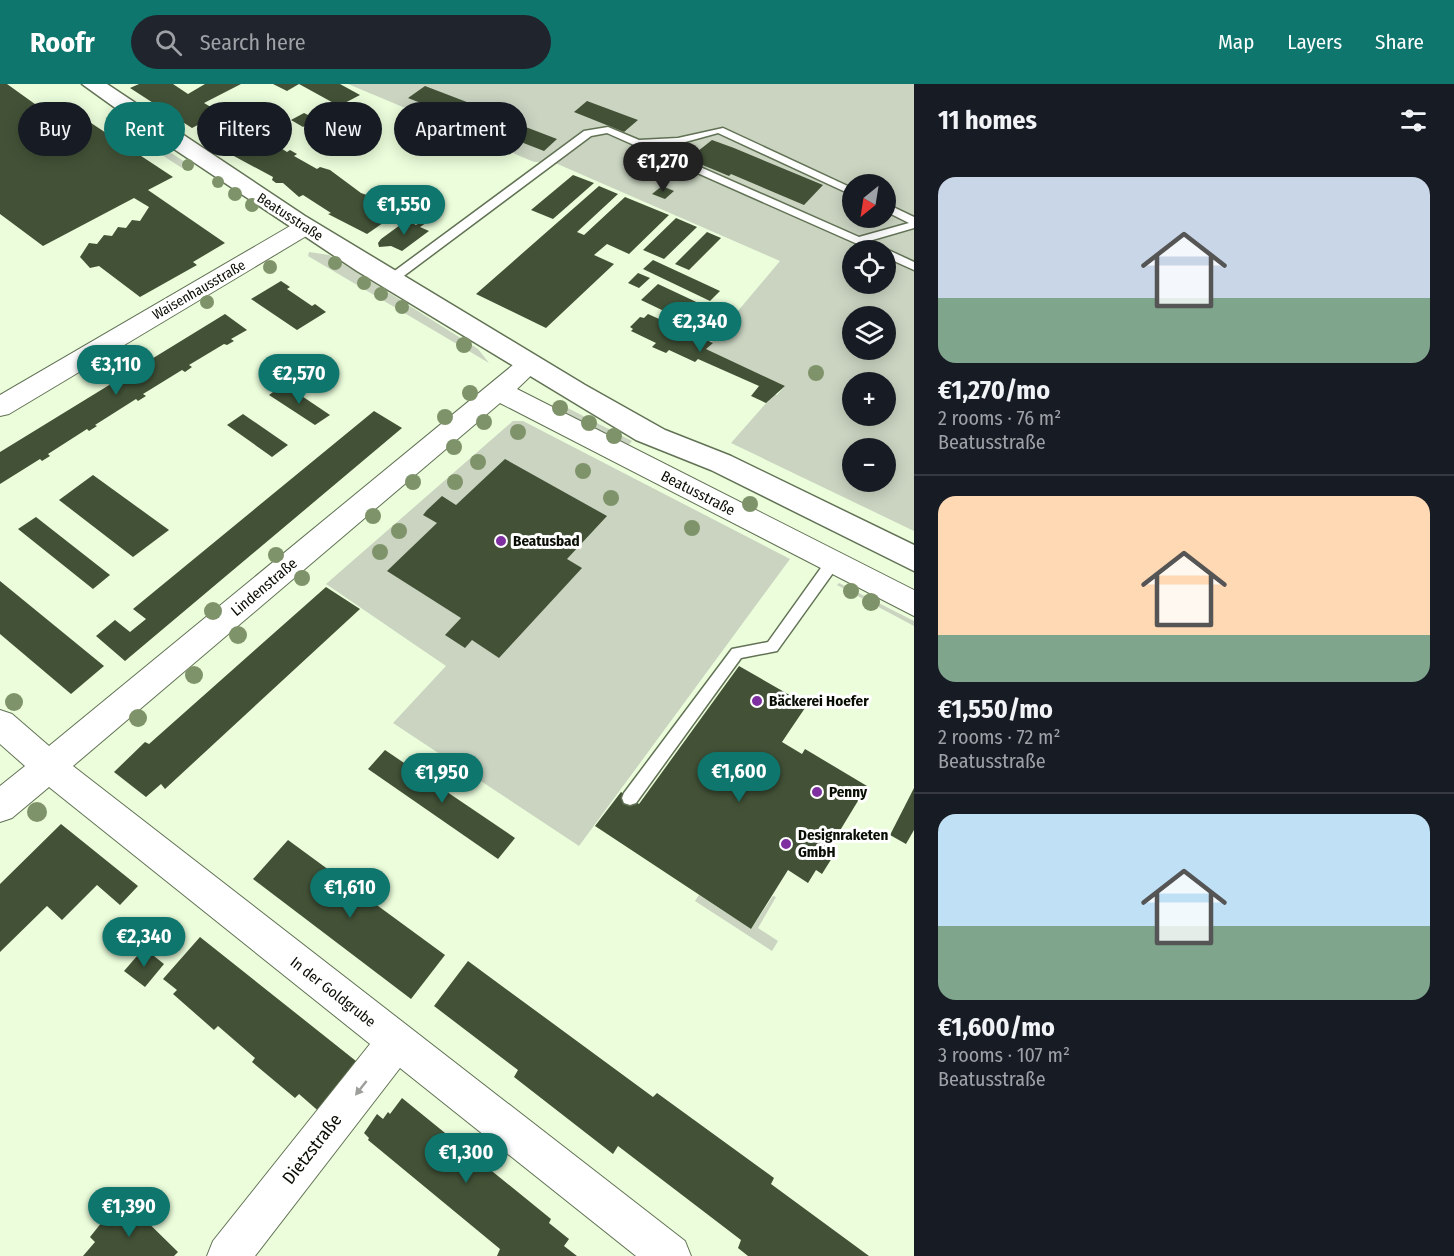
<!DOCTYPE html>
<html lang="en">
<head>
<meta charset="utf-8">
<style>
  :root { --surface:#171b24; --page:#20242c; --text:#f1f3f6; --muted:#9ea1a6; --line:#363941; --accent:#0f766e }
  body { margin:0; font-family:"Fira Sans Condensed",sans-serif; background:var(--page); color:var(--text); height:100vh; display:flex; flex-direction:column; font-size:22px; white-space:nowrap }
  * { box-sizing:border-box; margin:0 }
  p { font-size:20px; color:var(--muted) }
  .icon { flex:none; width:33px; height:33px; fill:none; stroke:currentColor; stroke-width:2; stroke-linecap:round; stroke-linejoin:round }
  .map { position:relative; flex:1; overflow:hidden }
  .sheet { display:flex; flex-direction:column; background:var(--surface); width:540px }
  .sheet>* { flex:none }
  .guide { position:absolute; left:18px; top:18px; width:570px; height:54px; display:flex; gap:12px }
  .needle { width:39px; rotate:210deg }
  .fabs { position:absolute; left:842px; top:90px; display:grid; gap:12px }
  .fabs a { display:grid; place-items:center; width:54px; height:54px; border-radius:50%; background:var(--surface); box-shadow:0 3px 15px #0003; font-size:30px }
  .price { position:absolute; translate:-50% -51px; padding:0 14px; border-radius:21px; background:var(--accent); color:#fff; font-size:20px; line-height:39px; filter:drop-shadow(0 2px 3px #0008) }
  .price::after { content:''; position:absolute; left:50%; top:36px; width:18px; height:14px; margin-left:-9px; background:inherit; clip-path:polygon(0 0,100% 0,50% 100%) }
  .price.current { background:#222; color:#fff }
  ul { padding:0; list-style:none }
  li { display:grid; align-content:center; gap:12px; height:318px; padding:0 24px }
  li+li { border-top:2px solid var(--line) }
  li span { display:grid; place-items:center; height:186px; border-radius:18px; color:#555 }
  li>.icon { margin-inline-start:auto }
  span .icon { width:108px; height:108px; fill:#fffc; stroke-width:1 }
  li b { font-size:26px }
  h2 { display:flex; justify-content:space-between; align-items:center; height:72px; padding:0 24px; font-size:26px }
  .pill { padding:0 21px; border-radius:27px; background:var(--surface); box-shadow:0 3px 15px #0003; font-size:21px; line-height:54px }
  .pill.current { background:var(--accent); color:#fff }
  header { display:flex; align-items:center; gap:36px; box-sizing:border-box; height:84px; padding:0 30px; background:var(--accent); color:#fff }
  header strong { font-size:28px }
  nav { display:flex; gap:33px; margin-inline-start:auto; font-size:21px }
  .search { width:420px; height:54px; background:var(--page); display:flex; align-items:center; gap:15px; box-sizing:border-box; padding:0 21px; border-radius:33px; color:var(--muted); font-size:22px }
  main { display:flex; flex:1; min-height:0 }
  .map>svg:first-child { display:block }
  .green { fill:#cad4c1; fill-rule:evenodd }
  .building { fill:#435237 }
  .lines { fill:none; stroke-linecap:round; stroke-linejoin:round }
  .lane-casing { stroke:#627255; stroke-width:3 }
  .street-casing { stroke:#627255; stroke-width:2 }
  .secondary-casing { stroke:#627255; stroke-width:3 }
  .lane { fill:#fff; fill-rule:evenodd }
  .street { fill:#fff; fill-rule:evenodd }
  .secondary { fill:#fff; fill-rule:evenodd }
  .tree { fill:#7f936a }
  .oneway { fill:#9d9f9b }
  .poi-dot { fill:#7f30a0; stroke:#fff; stroke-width:2 }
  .labels { text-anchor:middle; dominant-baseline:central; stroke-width:6; stroke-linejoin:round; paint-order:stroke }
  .far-street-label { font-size:14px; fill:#090e04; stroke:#fff }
  .street-label { font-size:15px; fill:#090e04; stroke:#fff }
  .poi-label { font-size:15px; font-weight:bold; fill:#090e04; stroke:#fff; text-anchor:start }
  .near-street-label { font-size:18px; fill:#090e04; stroke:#fff }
</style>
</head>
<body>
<header>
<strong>Roofr</strong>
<div class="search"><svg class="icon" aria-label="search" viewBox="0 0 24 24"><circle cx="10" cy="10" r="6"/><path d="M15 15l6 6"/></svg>Search here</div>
<nav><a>Map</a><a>Layers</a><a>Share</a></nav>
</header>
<main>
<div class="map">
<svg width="914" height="1172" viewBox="0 0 914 1172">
  <rect width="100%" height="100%" fill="#ebfddb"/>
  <g class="green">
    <path d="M348 0H914V447L731 359 774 310 777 311 785 302 706 265 780 177 553 78H534ZM852 100H885V134H852ZM852 166H885V200H852ZM852 232H885V266H852ZM852 298H885V332H852ZM852 364H885V398H852Z"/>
    <path d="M112 30 194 84 185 86 105 34Z"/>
    <path d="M309 168 329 171 478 265 489 279 308 172Z"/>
    <path d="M558 319 632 357 626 364 551 326Z"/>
    <path d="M513 337H523L790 475 579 762 393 639 446 582 326 500Z"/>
    <path d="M839 499 914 537V542L837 501Z"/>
    <path d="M699 811 751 845 773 812 776 813 758 844 778 857 772 867 695 817Z"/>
  </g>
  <g class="building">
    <path d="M0 0H7L74 48 91 39 173 93 148 106 225 159 193 178 197 181 140 213 99 182 90 184 80 173 89 159 97 160 104 151 112 152 118 143 126 144 132 136 140 137 149 123 134 114 43 162 0 130Z"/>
    <path d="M139 0H173L188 10 205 0H241L204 19 221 29 192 44 130 4Z"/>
    <path d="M273 0H340L360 11 339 22 299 0 287 7Z"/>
    <path d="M425 2 472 20 471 22 557 55 544 67 408 14Z"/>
    <path d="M587 17 638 36 624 48 574 28Z"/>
    <path d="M304 29 316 35 303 43 291 36Z"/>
    <path d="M248 34 258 38 251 43 260 48 254 51 264 57 261 59 267 62 273 59 287 68 290 66 297 70 294 72 317 85 320 83 330 86 361 109 381 116 376 119 396 130 367 150 328 130 331 129 303 111 299 113 283 99H276L272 96 273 93 232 71 236 69 220 59 216 61 206 55Z"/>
    <path d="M712 56 734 64 823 101 804 121 731 90 729 92 688 75Z"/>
    <path d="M573 91 594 99 553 135 531 126Z"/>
    <path d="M599 102 618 110 577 148 584 151 625 113 669 131 629 170 607 160 594 171 614 180 546 244 476 210Z"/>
    <path d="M662 102 674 107 665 115 652 110Z"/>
    <path d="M676 134 697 143 664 175 643 166Z"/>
    <path d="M407 136 416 141 422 137 426 139 420 143 429 147 402 167 391 162 379 163 378 159 381 155Z"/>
    <path d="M707 148 721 154 689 186 675 180Z"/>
    <path d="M653 176 720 207 710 217 643 185Z"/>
    <path d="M638 189 650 194 639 204 628 199Z"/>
    <path d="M281 197 290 203 287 205 312 222 315 220 326 228 297 246 251 215Z"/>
    <path d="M658 200 707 223 691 240 641 216Z"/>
    <path d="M225 230 247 246 231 255 234 257 227 261 224 260 189 281 192 283 185 288 182 286 143 310 146 312 138 317 136 315 95 341 97 342 89 347 87 345 48 370 50 372 42 377 40 375 0 400V368Z"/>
    <path d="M648 230 713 259 706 265 785 302 766 319 751 312 759 302 698 275 695 278 669 266 666 269 652 263 656 259 631 247 633 245 630 243 640 233 644 234Z"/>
    <path d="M284 300 330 331 315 341 269 311Z"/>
    <path d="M374 327 402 344 125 577 96 552 115 536 130 548 146 535 133 525Z"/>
    <path d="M243 330 288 361 272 373 227 341Z"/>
    <path d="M505 375 607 432 567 475 582 484 499 574 472 556 465 564 445 551 461 534 387 487 437 439 423 431 427 426 442 412 456 421Z"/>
    <path d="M93 391 169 446 133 473 59 416Z"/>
    <path d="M36 433 110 491 93 505 18 445Z"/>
    <path d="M0 497 104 582 71 610 0 550Z"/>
    <path d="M326 503 360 525 165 705 161 700 146 713 114 688 145 658 149 660Z"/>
    <path d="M739 582 807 621 782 658 802 670 805 665 867 702 830 763 837 766 822 790 816 786 808 799 788 786 751 845 595 742 621 708 639 720Z"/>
    <path d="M385 666 515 754 498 775 368 685Z"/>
    <path d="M914 704V746L906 760 890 751Z"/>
    <path d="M61 740 138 802 120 821 97 801 62 836 47 822 0 868V800Z"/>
    <path d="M288 756 445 871 411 915 253 795Z"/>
    <path d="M200 853 361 981 323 1031 299 1010 295 1014 252 978 255 974 218 942 214 946 173 910 177 906 163 895Z"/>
    <path d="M144 864 164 880 145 903 124 887Z"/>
    <path d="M468 877 653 1013 657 1009 774 1094 771 1100 869 1172H748L738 1164 741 1156 618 1062 613 1070 514 993 518 986 434 922Z"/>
    <path d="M402 1014 551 1135 549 1139 569 1155 564 1162 577 1172H497L500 1165 368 1056 369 1054 364 1049 377 1030 383 1035 388 1028 390 1030Z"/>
    <path d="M128 1119 178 1168 174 1172H83L95 1158 90 1153 106 1133 111 1139Z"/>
  </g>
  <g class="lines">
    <g class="lane-casing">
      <g id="lane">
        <path d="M608 43 639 56 678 54 723 44 852 104V111L718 49 678 60H648L859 153 909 139 885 127V120L889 121 914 133V144L869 157 914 178V186L885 173V166H871L607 49 591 52 393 200H385V194L584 47Z"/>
        <path d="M833 473 838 474 840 478 838 482 777 567 741 574 636 719 630 721 624 719 622 714 624 709 732 565 768 558 828 474Z"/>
      </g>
    </g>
    <g class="street-casing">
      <g id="street">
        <path d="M305 136 313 138 317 143 313 148 9 330 0 332V311L297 138Z"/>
        <path d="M528 273 537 276 541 282 517 305 914 506V532L500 319 73 682 685 1157 691 1172H636L400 984 255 1172H207L213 1157 370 960 49 703 12 734 0 738V702L25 682 0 660V626L12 630 49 662 519 276Z"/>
      </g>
    </g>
    <g class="secondary-casing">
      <path id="secondary" d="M82 0H107L305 132 585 301 665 346 731 372 914 461V487L711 386 636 356 357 187 153 51Z"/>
    </g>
    <use href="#lane" class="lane"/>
    <use href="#street" class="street"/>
    <use href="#secondary" class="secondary"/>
  </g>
  <g class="tree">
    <circle cx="188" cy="81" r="6"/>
    <circle cx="218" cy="98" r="6"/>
    <circle cx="235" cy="110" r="7"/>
    <circle cx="252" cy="121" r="7"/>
    <circle cx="335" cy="179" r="7"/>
    <circle cx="270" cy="183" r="7"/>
    <circle cx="364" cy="199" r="7"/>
    <circle cx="381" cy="210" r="7"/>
    <circle cx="207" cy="218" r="7"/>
    <circle cx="402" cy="223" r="7"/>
    <circle cx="464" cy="261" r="8"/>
    <circle cx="816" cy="289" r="8"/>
    <circle cx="470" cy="309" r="8"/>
    <circle cx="560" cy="324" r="8"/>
    <circle cx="445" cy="333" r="8"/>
    <circle cx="484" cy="338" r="8"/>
    <circle cx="589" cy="339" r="8"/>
    <circle cx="518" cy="348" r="8"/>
    <circle cx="614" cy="352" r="8"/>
    <circle cx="454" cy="363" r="8"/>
    <circle cx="478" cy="378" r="8"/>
    <circle cx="583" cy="387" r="8"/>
    <circle cx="413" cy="398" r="8"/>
    <circle cx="455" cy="398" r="8"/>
    <circle cx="611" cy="414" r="8"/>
    <circle cx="750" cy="420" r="8"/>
    <circle cx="373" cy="432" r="8"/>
    <circle cx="692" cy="444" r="8"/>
    <circle cx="399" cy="447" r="8"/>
    <circle cx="380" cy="468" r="8"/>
    <circle cx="276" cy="471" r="8"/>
    <circle cx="302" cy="494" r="8"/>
    <circle cx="851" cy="507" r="8"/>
    <circle cx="871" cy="518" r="9"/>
    <circle cx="213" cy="527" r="9"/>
    <circle cx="238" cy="551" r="9"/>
    <circle cx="194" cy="591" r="9"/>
    <circle cx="14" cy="618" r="9"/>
    <circle cx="138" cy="634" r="9"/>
    <circle cx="37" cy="728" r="10"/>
  </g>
  <defs><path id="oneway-solid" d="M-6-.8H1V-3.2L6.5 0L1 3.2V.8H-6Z" transform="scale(1.5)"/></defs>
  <use class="oneway" href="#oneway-solid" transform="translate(361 1004) rotate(128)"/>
  <g class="poi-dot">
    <circle cx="501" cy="457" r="6"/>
    <circle cx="757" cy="617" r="6"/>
    <circle cx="817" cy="708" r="6"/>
    <circle cx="786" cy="760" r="6"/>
  </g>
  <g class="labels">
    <g class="far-street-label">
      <text transform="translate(290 133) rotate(33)">Beatusstraße</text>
      <text transform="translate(199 206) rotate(-30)">Waisenhausstraße</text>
    </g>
    <g class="street-label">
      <text transform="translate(698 409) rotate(27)">Beatusstraße</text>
      <text transform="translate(264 503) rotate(-40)">Lindenstraße</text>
      <text transform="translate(333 908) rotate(38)">In der Goldgrube</text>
    </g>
    <g class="poi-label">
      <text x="513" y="457">Beatusbad</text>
      <text x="769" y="617">Bäckerei Hoefer</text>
      <text x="829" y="708">Penny</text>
      <text x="798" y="751">Designraketen<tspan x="798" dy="17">GmbH</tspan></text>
    </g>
    <g class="near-street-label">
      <text transform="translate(312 1065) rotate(-52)">Dietzstraße</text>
    </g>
  </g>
</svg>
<div class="fabs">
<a><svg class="needle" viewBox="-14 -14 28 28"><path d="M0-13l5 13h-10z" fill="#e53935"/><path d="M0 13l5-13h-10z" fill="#9ea1a6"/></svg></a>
<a><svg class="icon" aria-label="locate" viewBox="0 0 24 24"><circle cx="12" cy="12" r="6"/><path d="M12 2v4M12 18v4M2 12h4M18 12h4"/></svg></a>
<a><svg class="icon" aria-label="layers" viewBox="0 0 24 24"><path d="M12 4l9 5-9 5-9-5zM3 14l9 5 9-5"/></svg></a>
<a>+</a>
<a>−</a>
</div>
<b class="price current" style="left:663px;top:109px">€1,270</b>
<b class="price" style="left:404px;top:152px">€1,550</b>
<b class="price" style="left:700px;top:269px">€2,340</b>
<b class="price" style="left:116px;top:312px">€3,110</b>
<b class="price" style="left:299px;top:321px">€2,570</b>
<b class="price" style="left:739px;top:719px">€1,600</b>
<b class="price" style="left:442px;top:720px">€1,950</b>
<b class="price" style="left:350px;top:835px">€1,610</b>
<b class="price" style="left:144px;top:884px">€2,340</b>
<b class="price" style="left:466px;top:1100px">€1,300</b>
<b class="price" style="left:129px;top:1154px">€1,390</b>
<div class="guide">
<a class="pill">Buy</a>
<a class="pill current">Rent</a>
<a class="pill">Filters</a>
<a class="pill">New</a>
<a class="pill">Apartment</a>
</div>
</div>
<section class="sheet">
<h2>11 homes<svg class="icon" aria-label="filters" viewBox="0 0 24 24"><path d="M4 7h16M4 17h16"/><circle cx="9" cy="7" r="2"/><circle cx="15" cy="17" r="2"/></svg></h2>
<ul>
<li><span style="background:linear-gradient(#c9d6e8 65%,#7fa58c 0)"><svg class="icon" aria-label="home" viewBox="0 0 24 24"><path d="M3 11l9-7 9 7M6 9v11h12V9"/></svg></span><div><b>€1,270/mo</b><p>2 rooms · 76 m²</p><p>Beatusstraße</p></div></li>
<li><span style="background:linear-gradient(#ffd9b3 75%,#7fa58c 0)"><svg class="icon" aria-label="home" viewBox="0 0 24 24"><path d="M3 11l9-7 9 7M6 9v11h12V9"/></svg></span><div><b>€1,550/mo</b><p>2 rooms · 72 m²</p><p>Beatusstraße</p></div></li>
<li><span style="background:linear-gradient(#bfe0f5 60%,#7fa58c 0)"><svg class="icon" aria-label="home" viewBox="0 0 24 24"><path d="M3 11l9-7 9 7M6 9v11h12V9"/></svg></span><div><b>€1,600/mo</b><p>3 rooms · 107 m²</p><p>Beatusstraße</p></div></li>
</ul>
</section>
</main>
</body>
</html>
